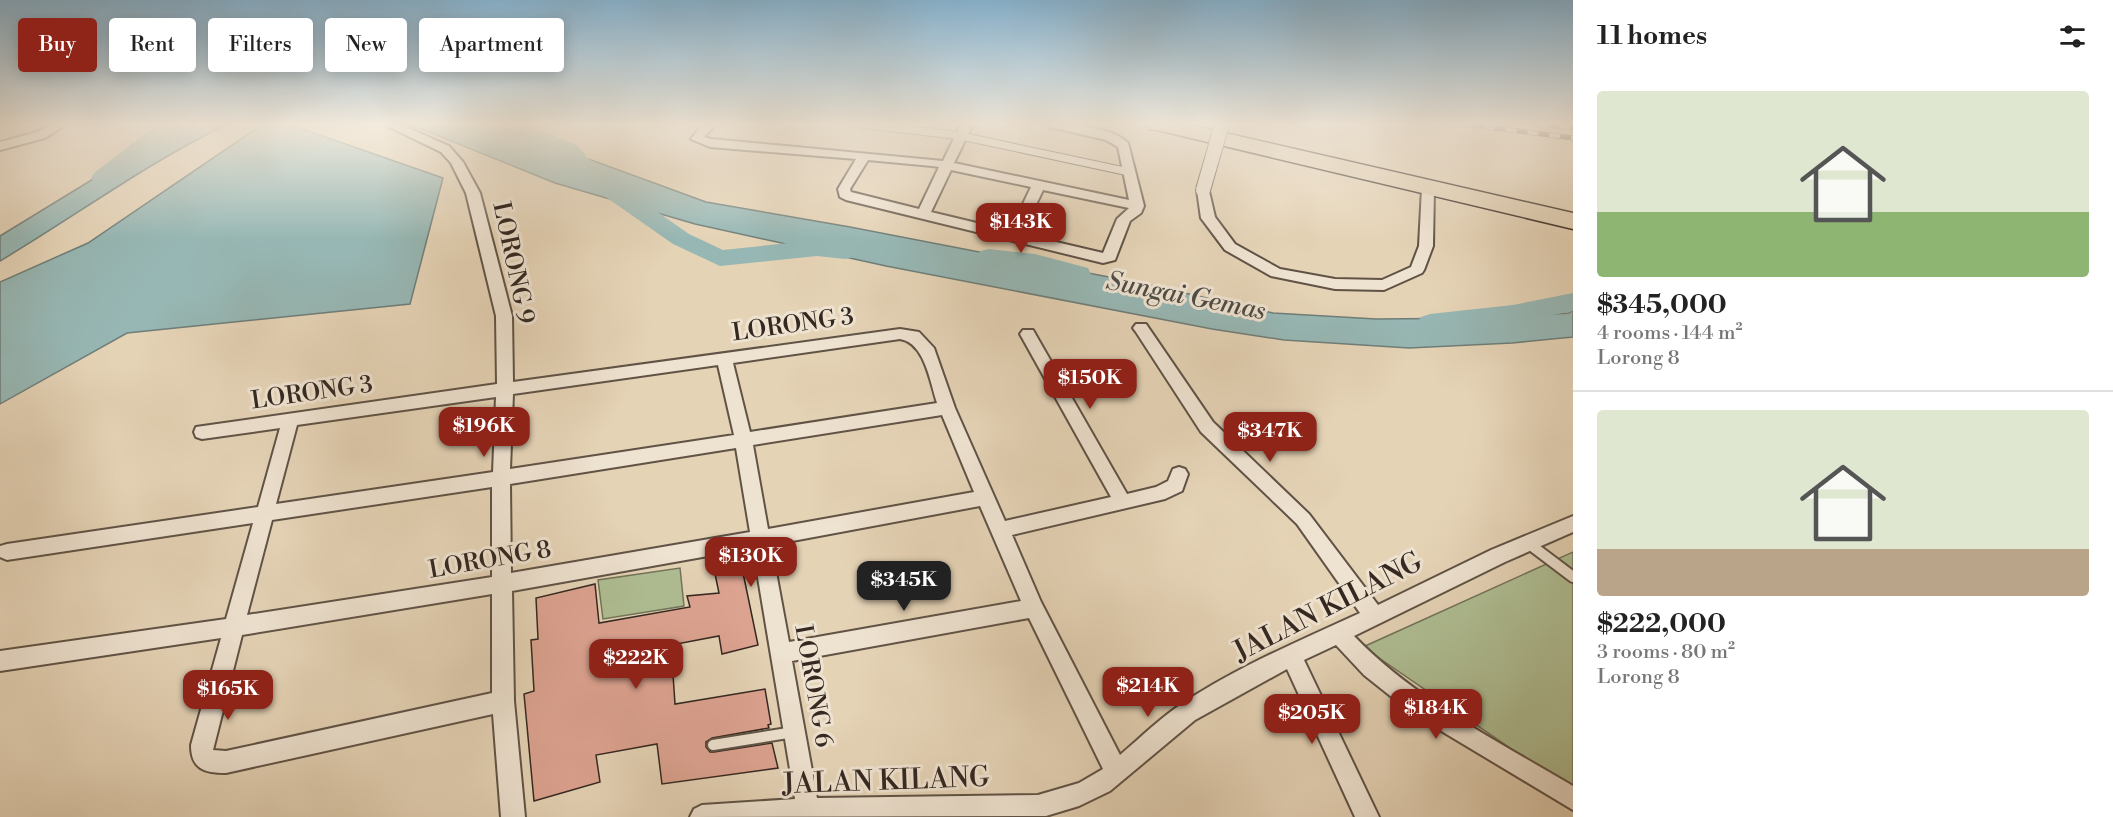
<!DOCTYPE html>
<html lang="en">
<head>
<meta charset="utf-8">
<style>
  :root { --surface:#fff; --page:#f6f6f6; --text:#222; --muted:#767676; --line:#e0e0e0; --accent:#8f2418 }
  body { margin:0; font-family:"Libre Bodoni",serif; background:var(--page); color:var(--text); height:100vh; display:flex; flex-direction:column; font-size:22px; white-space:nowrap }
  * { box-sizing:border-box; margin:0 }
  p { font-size:20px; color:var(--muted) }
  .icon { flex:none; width:33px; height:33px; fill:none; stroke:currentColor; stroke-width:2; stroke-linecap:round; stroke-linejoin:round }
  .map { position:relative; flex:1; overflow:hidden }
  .sheet { display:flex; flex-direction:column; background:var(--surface); width:540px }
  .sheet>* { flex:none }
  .top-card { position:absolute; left:18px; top:18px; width:570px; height:54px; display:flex; gap:12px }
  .price { position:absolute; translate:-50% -51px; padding:0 14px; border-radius:12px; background:var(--accent); color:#fff; font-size:20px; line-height:39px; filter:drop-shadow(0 2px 3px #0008) }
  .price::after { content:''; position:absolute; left:50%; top:36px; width:18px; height:14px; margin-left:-9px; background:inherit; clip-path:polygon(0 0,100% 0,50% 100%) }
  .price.current { background:#222; color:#fff }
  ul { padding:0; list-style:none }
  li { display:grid; align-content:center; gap:12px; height:318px; padding:0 24px }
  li+li { border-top:2px solid var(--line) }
  li span { display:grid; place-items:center; height:186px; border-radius:6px; color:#555 }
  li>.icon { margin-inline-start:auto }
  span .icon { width:108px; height:108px; fill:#fffc; stroke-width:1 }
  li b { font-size:26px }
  h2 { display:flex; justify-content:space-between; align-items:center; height:72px; padding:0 24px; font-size:26px }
  .pill { padding:0 21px; border-radius:6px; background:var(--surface); box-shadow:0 3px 15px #0003; font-size:21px; line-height:54px }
  .pill.current { background:var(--accent); color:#fff }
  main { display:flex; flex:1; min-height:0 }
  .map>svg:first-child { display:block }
  .green { fill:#afbe93; stroke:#72735a; stroke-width:1.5 }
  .water { fill:#97b7b4; stroke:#6f7e79; stroke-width:1.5 }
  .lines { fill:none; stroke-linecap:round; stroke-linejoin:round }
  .river { fill:#97b7b4; fill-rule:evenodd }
  .building { fill:#dda391; stroke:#342821; stroke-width:1.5 }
  .lane-far1-casing { stroke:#605346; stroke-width:9 }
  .lane-casing { stroke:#605346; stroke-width:14 }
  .street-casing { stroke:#605346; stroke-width:4 }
  .highway-casing { stroke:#342821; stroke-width:3 }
  .lane-far1 { stroke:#eee2d0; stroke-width:7 }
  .lane { stroke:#eee2d0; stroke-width:10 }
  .street { fill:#eee2d0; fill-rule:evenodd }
  .highway { fill:#e5d3b6; fill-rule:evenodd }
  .rail-casing { stroke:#342821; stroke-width:5 }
  .rail { stroke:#eee2d0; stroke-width:4; stroke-dasharray:11; stroke-linecap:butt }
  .street-bridge-casing { stroke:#605346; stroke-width:16; stroke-linecap:butt }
  .street-bridge { stroke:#eee2d0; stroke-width:14 }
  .labels { text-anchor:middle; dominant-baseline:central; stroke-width:6; stroke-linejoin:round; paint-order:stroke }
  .street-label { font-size:24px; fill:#342821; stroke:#eee2d0 }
  .water-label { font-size:26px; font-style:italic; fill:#4d4c46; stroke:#eee2d0 }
  .near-street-label { font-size:28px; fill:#342821; stroke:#eee2d0 }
</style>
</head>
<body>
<main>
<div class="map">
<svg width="1573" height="817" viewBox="0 0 1573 817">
  <rect width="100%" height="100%" fill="#e5d3b6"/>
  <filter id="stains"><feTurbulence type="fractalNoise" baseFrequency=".00333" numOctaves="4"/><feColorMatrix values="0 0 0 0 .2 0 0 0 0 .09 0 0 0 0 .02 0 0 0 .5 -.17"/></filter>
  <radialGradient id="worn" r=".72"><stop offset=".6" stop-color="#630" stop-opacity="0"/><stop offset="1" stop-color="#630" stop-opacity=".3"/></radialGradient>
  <g class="green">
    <path d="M1573 552V786L1526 759 1363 647Z"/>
    <path d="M680 568 684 606 603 619 598 580Z"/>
  </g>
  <g class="water">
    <path d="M183 124H228C148 162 76 216 0 261V236Z"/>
    <path d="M263 124H288L443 178 410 304 127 333 0 404V282L88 243Z"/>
    <path d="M409 124H493L706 202 850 227 1145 284 1273 313 1376 319 1493 318 1569 313 1573 310V337L1512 343 1409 348 1284 340 1212 329 886 266 695 224 555 183Z"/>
  </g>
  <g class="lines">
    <g class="river">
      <path d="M158 124H181L110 183 102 185 94 183 91 178 94 173Z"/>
      <path d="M510 124H533L541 131 577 145 599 171 689 234 723 250 817 240 854 245 857 251 854 257 845 259 817 256 720 266 673 244 583 181 561 155 527 139Z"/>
      <path d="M989 249 1035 254 1088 268 1091 274 1088 280 1079 282 1035 270 980 263 977 257 980 251Z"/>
      <path d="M1573 293V311L1513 323 1430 332 1421 329 1417 323 1421 317 1430 314 1513 305Z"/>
    </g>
  </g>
  <path class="building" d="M741 563 758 645 722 654 719 636 671 645 675 704 765 689 771 724 768 725 769 728 712 738 706 742V747L710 752H714L772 743 778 768 662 784 657 744 596 755 600 782 534 801 524 694 534 691 531 640 538 639 536 598 595 584 599 623 690 607 687 596 719 593 714 569Z"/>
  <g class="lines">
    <g class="lane-far1-casing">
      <path id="lane-far1" d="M861 124 961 136 1129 172"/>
    </g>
    <g class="lane-casing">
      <g id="lane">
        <path d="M1528 543 1573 577"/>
        <path d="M713 745 794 732"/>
      </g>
    </g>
    <g class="street-casing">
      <g id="street">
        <path d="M52 124H67L45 138 0 150V142L37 132Z"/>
        <path d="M383 124H399L449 146 463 162 480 193 512 316 513 382 900 329 919 332 934 348 955 408 1005 521 1111 497 1020 334 1023 330H1033L1127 494 1156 487 1168 481 1173 469 1179 467 1185 469 1188 474 1182 491 1165 499 1012 535 1041 602 1120 755C1140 738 1158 720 1180 705 1235 668 1301 640 1360 613L1297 524 1201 432 1136 332 1133 328 1136 324H1146L1213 422 1309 514 1378 605 1491 550 1573 516V532L1505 562 1354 636C1416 700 1497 741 1573 786V810L1413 714 1364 675 1336 645 1304 660 1379 817H1355L1287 669 1195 720 1110 791 1079 806 1046 816 690 817 694 809 702 805 795 799 753 548 512 591 514 701 525 817H501L493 714 226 773C204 773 191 769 191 745L221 638 0 671V651L226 619 253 523 7 560 0 557V546L7 544 258 507 280 428 202 439 196 437 194 432 196 427 497 384 496 316 466 193 451 163 441 152ZM900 339C925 343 930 382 937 403L750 432 733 363ZM718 365 734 435 510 469 513 394ZM496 397 493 472 276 504 297 425ZM942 415 974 492 768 529 753 445ZM736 448 750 532 511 573 510 484ZM492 487V577L247 615 272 520ZM980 506 1021 601 789 642 771 545ZM492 594V693L226 751 213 750 242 635ZM1029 618 1103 769 1079 783 1038 795 817 798 792 661Z"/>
        <path d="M703 124H716L704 137 711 139 943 161 961 124H973L954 163 1129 200 1118 147 1106 140 1050 127 1048 124C1070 124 1112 127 1128 143L1144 206 1141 213 1130 221 1115 260 1103 263 846 200 840 197 838 189 856 159 710 147 691 139ZM868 160 932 166 939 167 919 209 851 192 850 189ZM951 170 1031 187 1010 231 931 212ZM1043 190 1129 208 1117 219 1103 253 1022 234Z"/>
        <path d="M1428 184 1434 188 1433 246 1424 270 1422 273 1384 290 1335 289 1271 276 1225 250 1201 218 1197 190 1203 186 1208 187 1215 217 1235 244 1280 269 1335 279 1382 280 1411 267 1419 246 1422 188Z"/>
      </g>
    </g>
    <g class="highway-casing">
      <path id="highway" d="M1146 124H1186L1573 213V229L1157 130 1149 129Z"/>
    </g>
    <use href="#lane-far1" class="lane-far1"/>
    <use href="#lane" class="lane"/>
    <use href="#street" class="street"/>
    <use href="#highway" class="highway"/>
    <g class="rail-casing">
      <g id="rail">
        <path d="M1462 124 1573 138"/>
        <path d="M1537 124 1573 128"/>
      </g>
    </g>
    <use href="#rail" class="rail"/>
    <g class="street-bridge-casing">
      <path id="street-bridge" d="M1203 190 1222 124"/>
    </g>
    <use href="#street-bridge" class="street-bridge"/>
  </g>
  <linearGradient id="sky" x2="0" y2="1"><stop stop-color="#87b5d3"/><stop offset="0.52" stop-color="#f3ebde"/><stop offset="1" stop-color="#f3ebde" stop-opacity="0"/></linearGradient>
  <rect width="1573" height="239" fill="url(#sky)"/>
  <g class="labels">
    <g class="street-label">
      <text transform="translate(513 263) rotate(78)">LORONG 9</text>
      <text transform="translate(793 325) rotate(-8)">LORONG 3</text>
      <text transform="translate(312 393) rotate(-8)">LORONG 3</text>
      <text transform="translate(490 560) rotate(-10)">LORONG 8</text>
      <text transform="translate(813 686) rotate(80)">LORONG 6</text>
    </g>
    <g class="water-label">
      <text transform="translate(1186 296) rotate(11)">Sungai Gemas</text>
    </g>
    <g class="near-street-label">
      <text transform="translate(1328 607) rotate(-27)">JALAN KILANG</text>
      <text transform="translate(886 781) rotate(-2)">JALAN KILANG</text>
    </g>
  </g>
  <rect width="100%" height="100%" filter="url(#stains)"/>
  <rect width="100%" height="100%" fill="url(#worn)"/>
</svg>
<b class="price" style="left:1021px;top:254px">$143K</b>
<b class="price" style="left:1090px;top:410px">$150K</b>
<b class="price" style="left:484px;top:458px">$196K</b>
<b class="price" style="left:1270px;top:463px">$347K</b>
<b class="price" style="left:751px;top:588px">$130K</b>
<b class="price current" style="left:904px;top:612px">$345K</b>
<b class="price" style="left:636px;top:690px">$222K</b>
<b class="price" style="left:1148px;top:718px">$214K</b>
<b class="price" style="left:228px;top:721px">$165K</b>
<b class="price" style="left:1436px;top:740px">$184K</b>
<b class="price" style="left:1312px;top:745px">$205K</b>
<div class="top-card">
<a class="pill current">Buy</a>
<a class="pill">Rent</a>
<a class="pill">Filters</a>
<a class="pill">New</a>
<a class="pill">Apartment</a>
</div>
</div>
<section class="sheet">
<h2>11 homes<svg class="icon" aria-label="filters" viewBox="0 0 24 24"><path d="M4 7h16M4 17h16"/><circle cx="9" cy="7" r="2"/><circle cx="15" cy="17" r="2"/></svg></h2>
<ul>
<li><span style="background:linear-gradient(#dfe7d0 65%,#8fb573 0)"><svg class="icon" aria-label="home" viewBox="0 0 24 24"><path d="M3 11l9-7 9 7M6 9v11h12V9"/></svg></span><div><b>$345,000</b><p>4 rooms · 144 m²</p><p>Lorong 8</p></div></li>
<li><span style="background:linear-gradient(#dfe7d0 75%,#b9a48a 0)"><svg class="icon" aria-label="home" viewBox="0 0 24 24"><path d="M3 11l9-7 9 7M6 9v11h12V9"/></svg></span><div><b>$222,000</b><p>3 rooms · 80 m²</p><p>Lorong 8</p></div></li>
</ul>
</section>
</main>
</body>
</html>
